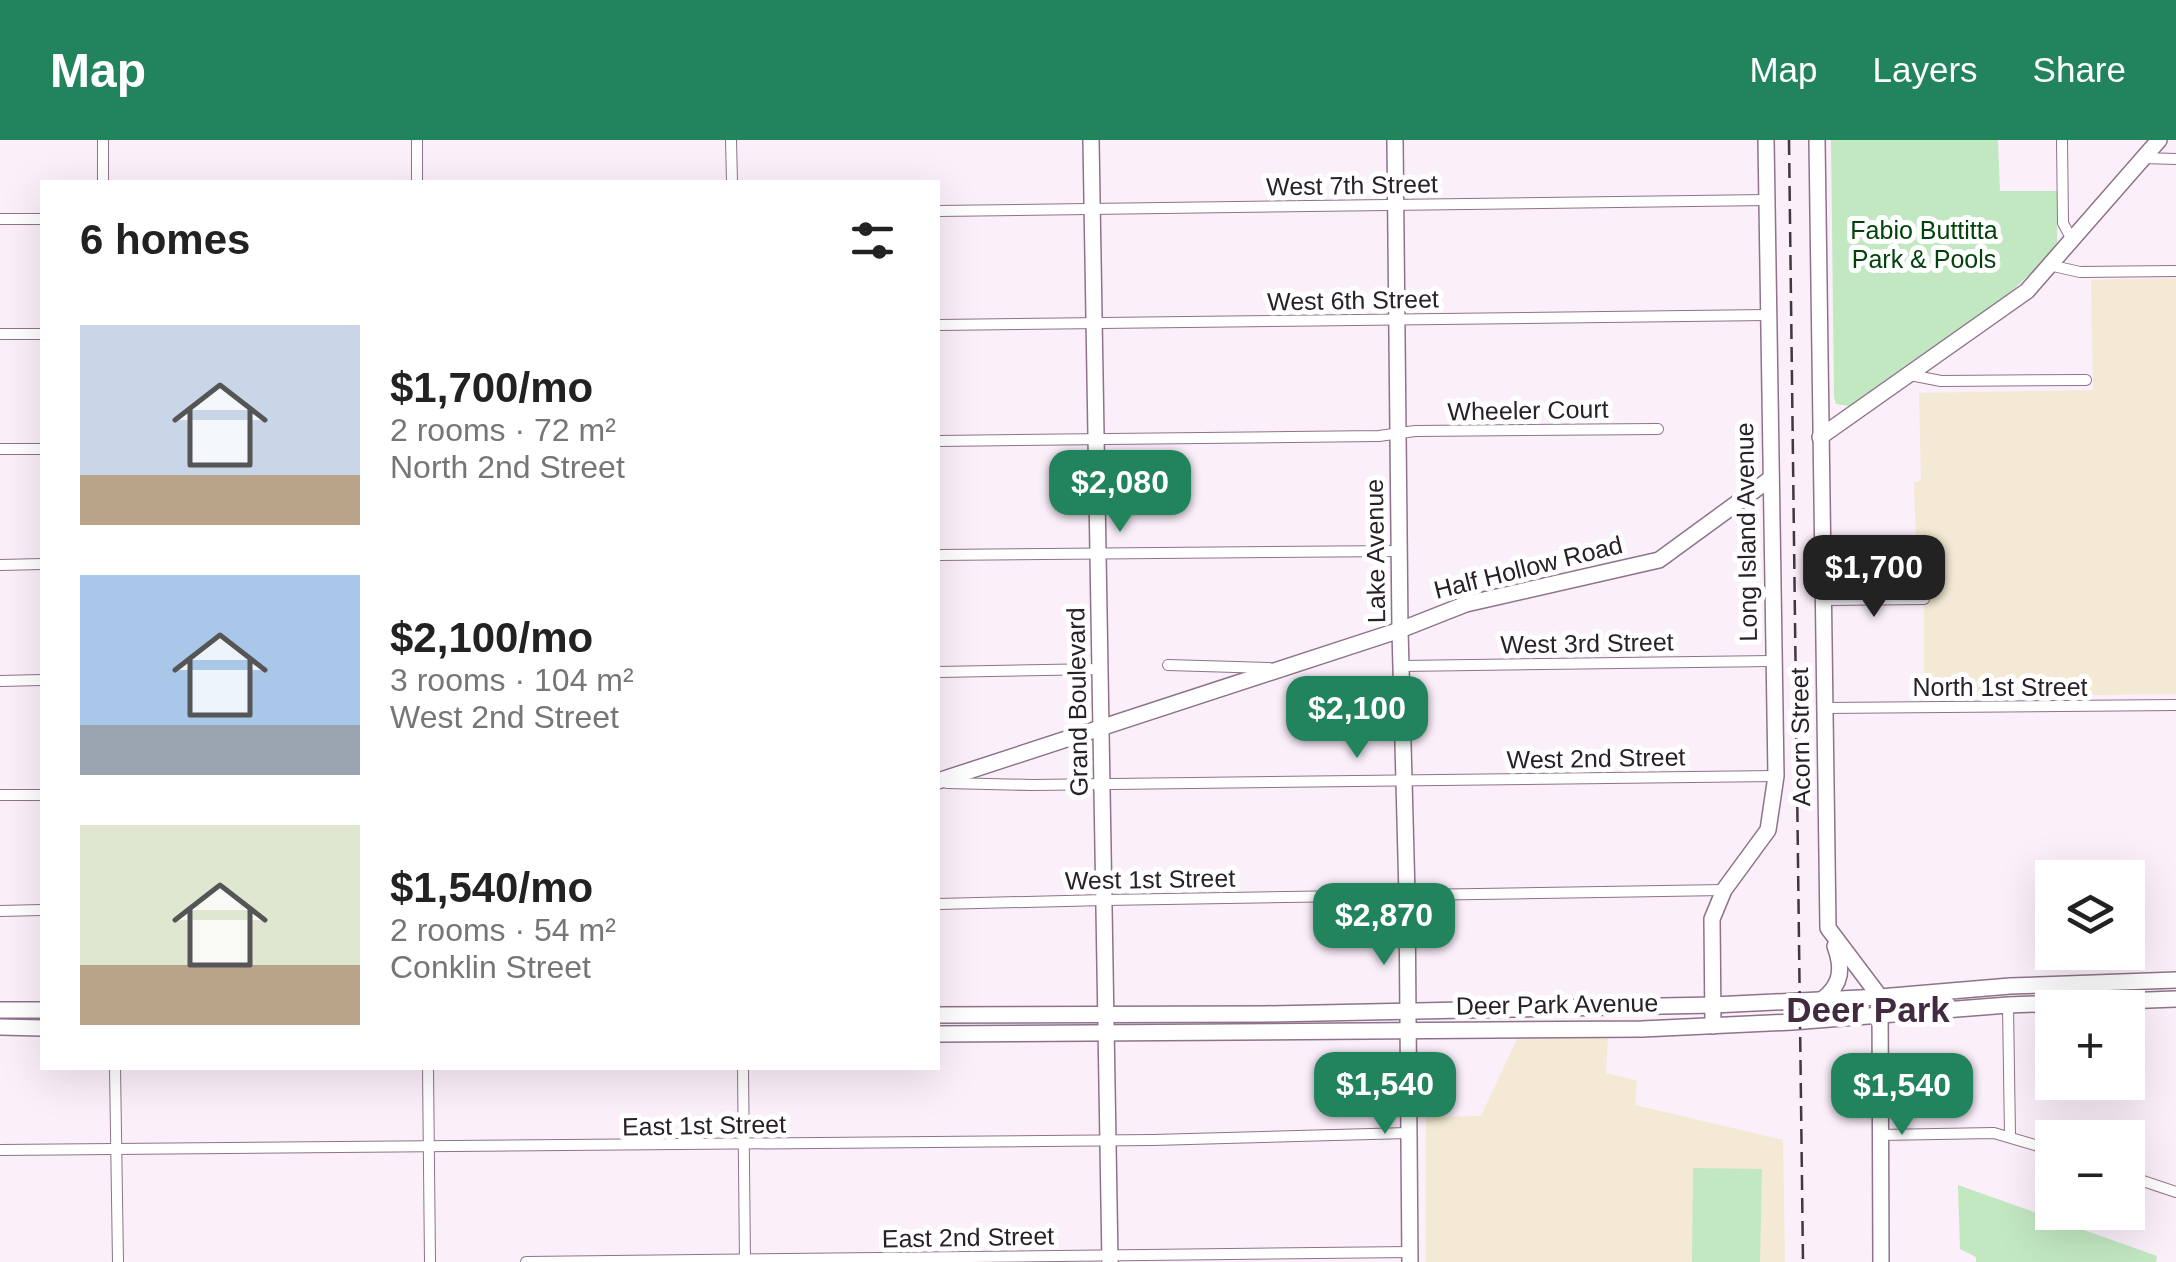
<!DOCTYPE html>
<html lang="en">
<head>
<meta charset="utf-8">
<style>
  :root { --surface:#fff; --page:#f2f2f2; --text:#222; --muted:#767676; --accent:#22845d }
  body { margin:0; font-family:Helvetica,sans-serif; background:var(--page); color:var(--text); height:100vh; display:flex; flex-direction:column; font-size:38px; white-space:nowrap }
  * { box-sizing:border-box; margin:0 }
  p { font-size:32px; color:var(--muted) }
  .icon { flex:none; width:55px; height:55px; fill:none; stroke:currentColor; stroke-width:2; stroke-linecap:round; stroke-linejoin:round }
  .map { position:relative; flex:1; overflow:hidden }
  .sheet { position:absolute; left:40px; top:40px; width:900px; height:890px; display:flex; flex-direction:column; background:var(--surface); border-radius:0px; box-shadow:0 10px 40px #0002 }
  .sheet>* { flex:none }
  .controls { position:absolute; left:2035px; top:720px; display:grid; gap:20px }
  .controls a { display:grid; place-items:center; width:110px; height:110px; border-radius:0px; background:var(--surface); box-shadow:0 10px 40px #0002; font-size:50px }
  .price { position:absolute; translate:-50% -85px; padding:0 22px; border-radius:20px; background:var(--accent); color:#fff; font-size:32px; line-height:65px; filter:drop-shadow(0 2px 5px #0008) }
  .price::after { content:''; position:absolute; left:50%; top:60px; width:30px; height:22px; margin-left:-15px; background:inherit; clip-path:polygon(0 0,100% 0,50% 100%) }
  .price.current { background:#222; color:#fff }
  ul { padding:0; list-style:none }
  li { display:flex; align-items:center; gap:30px; height:250px; padding:0 40px }
  li span { display:grid; place-items:center; flex:none; width:280px; height:200px; border-radius:0px; color:#555 }
  li>.icon { margin-inline-start:auto }
  span .icon { width:120px; height:120px; fill:#fffc; stroke-width:1 }
  li b { font-size:42px }
  h2 { display:flex; justify-content:space-between; align-items:center; height:120px; padding:0 40px; font-size:42px }
  header { display:flex; align-items:center; gap:60px; box-sizing:border-box; height:140px; padding:0 50px; background:var(--accent); color:#fff }
  header strong { font-size:48px }
  nav { display:flex; gap:55px; margin-inline-start:auto; font-size:35px }
  .map>svg:first-child { display:block }
  .education { fill:#f3e9d4 }
  .green { fill:#c2e8c2 }
  .lines { fill:none; stroke-linecap:round; stroke-linejoin:round }
  .street-casing { stroke:#8e738b; stroke-width:12 }
  .secondary-casing { stroke:#8e738b; stroke-width:18 }
  .primary-casing { stroke:#8e738b; stroke-width:18 }
  .street { stroke:#fff; stroke-width:10 }
  .secondary { stroke:#fff; stroke-width:15 }
  .primary { stroke:#fff; stroke-width:15 }
  .rail { stroke:#413740; stroke-width:2.5; stroke-dasharray:15 8; stroke-linecap:butt }
  .labels { text-anchor:middle; dominant-baseline:central; stroke-width:10; stroke-linejoin:round; paint-order:stroke }
  .street-label { font-size:25px; fill:#2a2029; stroke:#fff }
  .park-label { font-size:25px; fill:#00430a; stroke:#fff }
  .district-label { font-size:35px; font-weight:bold; fill:#422b40; stroke:#fff }
</style>
</head>
<body>
<header>
<strong>Map</strong>
<nav><a>Map</a><a>Layers</a><a>Share</a></nav>
</header>
<div class="map">
<svg width="2176" height="1122" viewBox="0 0 2176 1122">
  <rect width="100%" height="100%" fill="#fbeffa"/>
  <g class="education">
    <path d="M2176 138V554L1924 557V402H1916L1914 342 1921 341 1919 253 2093 250 2091 140Z"/>
    <path d="M1608 897 1606 933 1637 941 1635 965 1783 1000 1785 1122H1426V977L1481 976 1517 899Z"/>
  </g>
  <g class="green">
    <path d="M1831 0H1998L2000 51H2058L2057 106 2043 122 2001 161 1849 266 1836 264 1834 257Z"/>
    <path d="M1693 1028 1762 1029 1760 1122H1692Z"/>
    <path d="M1958 1045 2157 1116 2156 1122H1976V1117L1960 1109Z"/>
  </g>
  <g class="lines">
    <g class="street-casing">
      <g id="street">
        <path d="M103 0V42"/>
        <path d="M417 0V42"/>
        <path d="M731 0 732 42"/>
        <path d="M2062 0 2063 83 2072 100"/>
        <path d="M2142 18 2176 19"/>
        <path d="M938 71 1767 60"/>
        <path d="M0 79H42"/>
        <path d="M2049 125 2080 132 2176 131"/>
        <path d="M938 185 1768 175"/>
        <path d="M0 194H42"/>
        <path d="M1910 235 1941 241 2086 240"/>
        <path d="M938 301 1379 296 1415 291 1658 289"/>
        <path d="M0 309H42"/>
        <path d="M938 415 1399 411"/>
        <path d="M0 425 42 424"/>
        <path d="M1824 460 1924 459"/>
        <path d="M1168 525 1269 528"/>
        <path d="M1402 526 1772 521"/>
        <path d="M938 532 1101 529"/>
        <path d="M0 541 42 540"/>
        <path d="M1825 568 2176 565"/>
        <path d="M947 643 1032 645 1776 636"/>
        <path d="M0 655H42"/>
        <path d="M938 764 1105 760 1724 750"/>
        <path d="M0 771 42 770"/>
        <path d="M2008 865 2010 996"/>
        <path d="M115 928 118 1122"/>
        <path d="M428 928 430 1122"/>
        <path d="M743 928 745 1122"/>
        <path d="M1880 995 1994 993 2052 1010"/>
        <path d="M0 1010 1153 1000 1408 993"/>
        <path d="M2128 1036 2176 1052"/>
        <path d="M526 1122 1410 1112"/>
      </g>
    </g>
    <g class="secondary-casing">
      <g id="secondary">
        <path d="M1091 0 1110 1122"/>
        <path d="M1395 0 1400 490 1407 755 1410 1122"/>
        <path d="M1817 0 1828 788 1880 857 1881 1122"/>
        <path d="M1820 297 2027 151 2159 0"/>
        <path d="M938 641 1400 490 1466 464 1659 420 1770 339"/>
        <path d="M1823 859C1842 844 1843 828 1835 806"/>
        <path d="M1713 886 1712 779 1724 750 1768 690 1776 636 1766 0"/>
      </g>
    </g>
    <g class="primary-casing">
      <g id="primary">
        <path d="M0 870H42"/>
        <path d="M938 875 1265 874 1713 865 1880 857 2010 846 2176 840"/>
        <path d="M0 887 42 888"/>
        <path d="M938 894 1642 889 1792 882 2008 865 2176 859"/>
      </g>
    </g>
    <use href="#street" class="street"/>
    <use href="#secondary" class="secondary"/>
    <use href="#primary" class="primary"/>
    <path class="rail" d="M1789 0 1803 1122"/>
  </g>
  <g class="labels">
    <g class="street-label">
      <text transform="translate(1352 45) rotate(-1)">West 7th Street</text>
      <text transform="translate(1353 160) rotate(-1)">West 6th Street</text>
      <text transform="translate(1528 270) rotate(-1)">Wheeler Court</text>
      <text transform="translate(1746 392) rotate(-91)">Long Island Avenue</text>
      <text transform="translate(1375 411) rotate(-91)">Lake Avenue</text>
      <text transform="translate(1528 427) rotate(-14)">Half Hollow Road</text>
      <text transform="translate(1587 503) rotate(-1)">West 3rd Street</text>
      <text x="2000" y="547">North 1st Street</text>
      <text transform="translate(1077 562) rotate(-91)">Grand Boulevard</text>
      <text transform="translate(1800 597) rotate(-91)">Acorn Street</text>
      <text transform="translate(1596 618) rotate(-1)">West 2nd Street</text>
      <text transform="translate(1150 739) rotate(-1)">West 1st Street</text>
      <text transform="translate(1557 864) rotate(-1)">Deer Park Avenue</text>
      <text transform="translate(704 985) rotate(-1)">East 1st Street</text>
      <text transform="translate(968 1097) rotate(-1)">East 2nd Street</text>
    </g>
    <g class="park-label">
      <text x="1924" y="90">Fabio Buttitta<tspan x="1924" dy="29">Park &amp; Pools</tspan></text>
    </g>
    <g class="district-label">
      <text x="1868" y="869">Deer Park</text>
    </g>
  </g>
</svg>
<div class="controls">
<a><svg class="icon" aria-label="layers" viewBox="0 0 24 24"><path d="M12 4l9 5-9 5-9-5zM3 14l9 5 9-5"/></svg></a>
<a>+</a>
<a>−</a>
</div>
<b class="price" style="left:1120px;top:395px">$2,080</b>
<b class="price current" style="left:1874px;top:480px">$1,700</b>
<b class="price" style="left:1357px;top:621px">$2,100</b>
<b class="price" style="left:1384px;top:828px">$2,870</b>
<b class="price" style="left:1385px;top:997px">$1,540</b>
<b class="price" style="left:1902px;top:998px">$1,540</b>
<section class="sheet">
<h2>6 homes<svg class="icon" aria-label="filters" viewBox="0 0 24 24"><path d="M4 7h16M4 17h16"/><circle cx="9" cy="7" r="2"/><circle cx="15" cy="17" r="2"/></svg></h2>
<ul>
<li><span style="background:linear-gradient(#c9d6e8 75%,#b9a48a 0)"><svg class="icon" aria-label="home" viewBox="0 0 24 24"><path d="M3 11l9-7 9 7M6 9v11h12V9"/></svg></span><div><b>$1,700/mo</b><p>2 rooms · 72 m²</p><p>North 2nd Street</p></div></li>
<li><span style="background:linear-gradient(#a9c7e8 75%,#9aa5b1 0)"><svg class="icon" aria-label="home" viewBox="0 0 24 24"><path d="M3 11l9-7 9 7M6 9v11h12V9"/></svg></span><div><b>$2,100/mo</b><p>3 rooms · 104 m²</p><p>West 2nd Street</p></div></li>
<li><span style="background:linear-gradient(#dfe7d0 70%,#b9a48a 0)"><svg class="icon" aria-label="home" viewBox="0 0 24 24"><path d="M3 11l9-7 9 7M6 9v11h12V9"/></svg></span><div><b>$1,540/mo</b><p>2 rooms · 54 m²</p><p>Conklin Street</p></div></li>
</ul>
</section>
</div>
</body>
</html>
